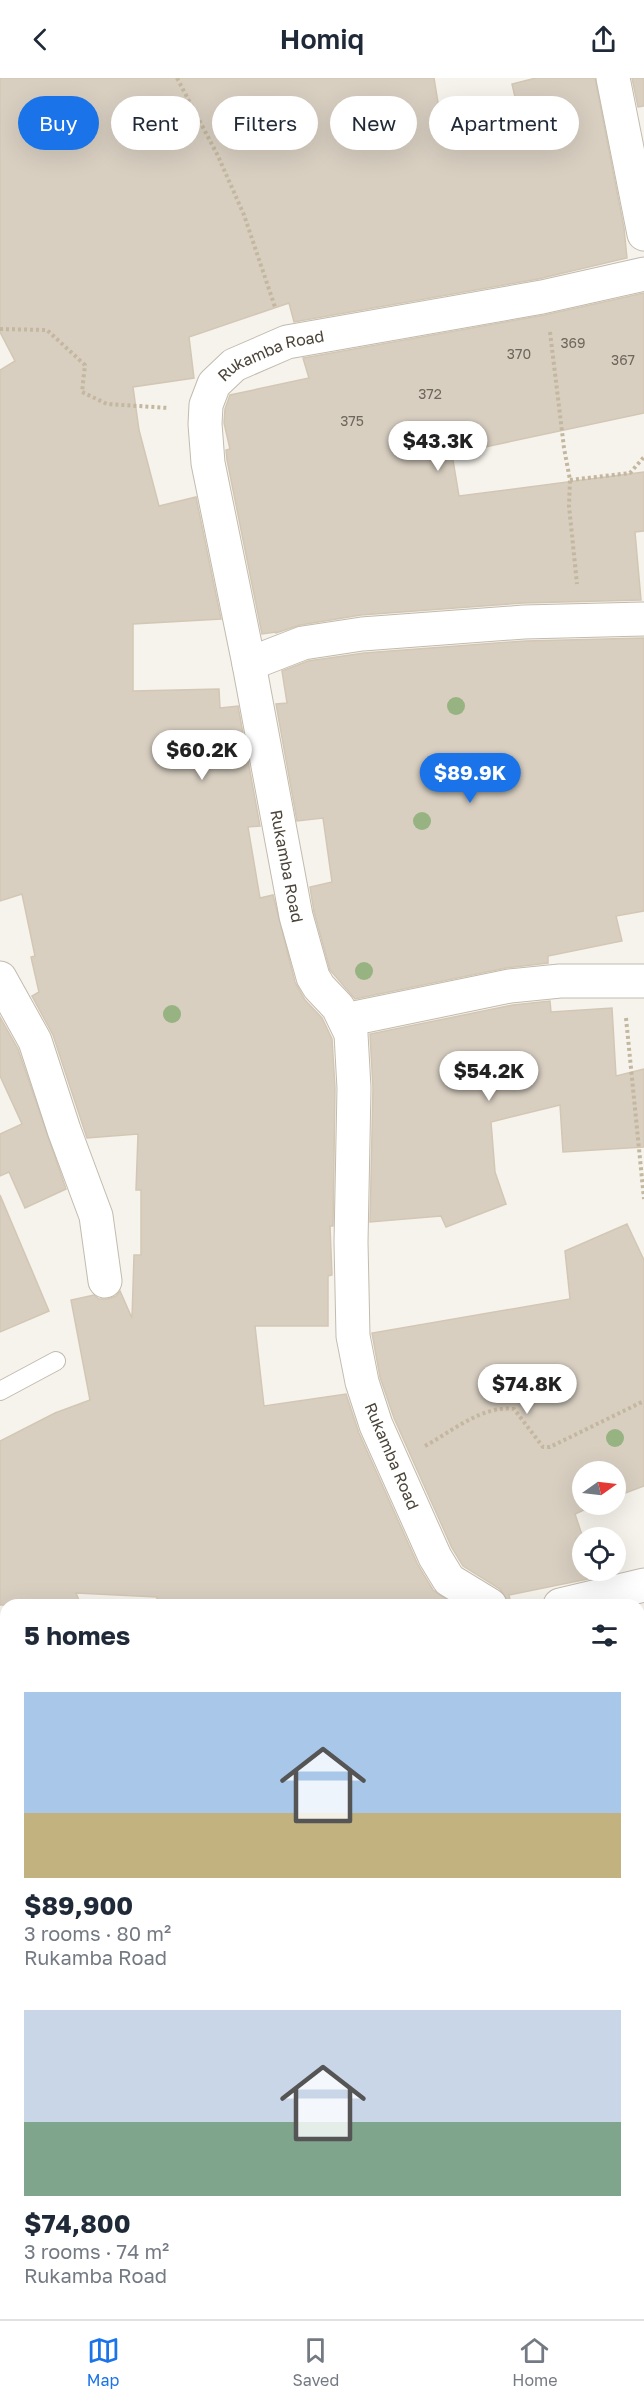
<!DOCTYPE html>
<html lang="en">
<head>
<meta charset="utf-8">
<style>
  :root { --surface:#fff; --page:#f2f2f3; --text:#1f2937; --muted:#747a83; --line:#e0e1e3; --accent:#1a73e8 }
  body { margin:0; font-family:"Golos Text",sans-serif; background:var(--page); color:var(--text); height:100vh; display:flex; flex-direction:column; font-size:22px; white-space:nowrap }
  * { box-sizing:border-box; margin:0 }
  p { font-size:20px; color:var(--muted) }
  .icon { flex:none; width:33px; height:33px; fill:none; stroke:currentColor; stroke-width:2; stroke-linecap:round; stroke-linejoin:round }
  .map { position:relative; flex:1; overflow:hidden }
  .sheet { position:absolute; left:0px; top:1521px; width:645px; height:720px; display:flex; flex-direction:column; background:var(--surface); border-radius:18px 18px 0 0; box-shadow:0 6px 24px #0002 }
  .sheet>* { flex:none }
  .top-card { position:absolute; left:18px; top:18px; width:609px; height:54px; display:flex; gap:12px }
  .needle { width:39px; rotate:76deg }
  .fabs { position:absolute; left:572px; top:1383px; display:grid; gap:12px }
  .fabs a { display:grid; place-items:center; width:54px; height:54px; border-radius:50%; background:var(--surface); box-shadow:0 6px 24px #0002; font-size:30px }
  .price { position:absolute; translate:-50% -51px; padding:0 14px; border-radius:21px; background:#fff; color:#222; font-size:20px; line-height:39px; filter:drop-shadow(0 2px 3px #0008) }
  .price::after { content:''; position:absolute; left:50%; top:36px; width:18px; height:14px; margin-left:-9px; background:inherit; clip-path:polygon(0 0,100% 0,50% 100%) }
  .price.current { background:var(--accent); color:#fff }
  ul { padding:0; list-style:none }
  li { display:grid; align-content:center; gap:12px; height:318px; padding:0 24px }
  li span { display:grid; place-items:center; height:186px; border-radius:0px; color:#555 }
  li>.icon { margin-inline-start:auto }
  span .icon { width:108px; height:108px; fill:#fffc; stroke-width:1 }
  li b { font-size:26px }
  h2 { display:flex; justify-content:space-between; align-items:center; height:72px; padding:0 24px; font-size:26px }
  .pill { padding:0 21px; border-radius:27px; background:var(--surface); box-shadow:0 6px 24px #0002; font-size:21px; line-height:54px }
  .pill.current { background:var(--accent); color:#fff }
  header { display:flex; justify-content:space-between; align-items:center; height:78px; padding:0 24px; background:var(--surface); font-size:27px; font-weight:600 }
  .menu { display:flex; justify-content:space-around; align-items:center; height:84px; border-top:2px solid var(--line); background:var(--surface); font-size:16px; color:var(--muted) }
  .menu a { display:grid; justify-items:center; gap:3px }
  .menu .current { color:var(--accent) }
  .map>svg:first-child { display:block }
  .building { fill:#d8cfc1; stroke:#d3c7b4; stroke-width:1.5 }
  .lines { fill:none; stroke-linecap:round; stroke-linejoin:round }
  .lane-casing { stroke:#c2bbae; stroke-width:20 }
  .street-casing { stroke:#c2bbae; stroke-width:35 }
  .secondary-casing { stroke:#d6c79b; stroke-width:35 }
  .path { stroke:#c4b79f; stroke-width:4; stroke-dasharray:3 3; stroke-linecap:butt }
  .lane { stroke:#fff; stroke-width:18 }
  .street { stroke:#fff; stroke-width:33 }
  .secondary { stroke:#fff3cd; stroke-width:33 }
  .tree { fill:#97b381 }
  .labels { text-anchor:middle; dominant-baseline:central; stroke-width:6; stroke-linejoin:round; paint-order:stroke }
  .number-label { font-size:14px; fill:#6e675b }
  .street-label { font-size:16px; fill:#4b4439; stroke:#fff }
</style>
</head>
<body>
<header><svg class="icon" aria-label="back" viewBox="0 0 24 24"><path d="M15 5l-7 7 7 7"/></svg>Homiq<svg class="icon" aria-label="share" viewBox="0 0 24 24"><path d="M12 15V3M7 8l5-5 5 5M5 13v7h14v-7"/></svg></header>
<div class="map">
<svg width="644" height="2241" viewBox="0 0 644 2241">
  <rect width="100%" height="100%" fill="#f6f3ec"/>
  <g class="building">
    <path d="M0 0H434L443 55 519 36 512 6 536 0H595L624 150 627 180 538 201 294 244 289 225 189 259 194 300 133 309 139 352 159 428 196 419 221 541 133 546V613L219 611 220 630 238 628 260 748 248 749 260 820 273 817 295 904 305 922 322 940 332 961 335 1010 333 1148H330L332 1197 328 1198V1248H255L264 1328 346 1316 359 1355 418 1487 433 1512 454 1527H157V1519L76 1515 81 1527H0V1363L55 1335 90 1322 71 1222 94 1217 99 1221H108L116 1218 120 1213 132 1240 134 1177H141V1112H136L138 1056 87 1060 53 957 32 918 39 914 31 879 35 878 22 816 0 823V292L15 283 0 254Z"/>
    <path d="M632 0H644V28L638 29Z"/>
    <path d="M644 215V335L452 376 459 418 644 394V453L635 454 641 522 523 525 361 537 300 547 276 555V554L262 556 227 382 226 372 230 371 224 345 225 331 230 317 309 300 303 280 545 237Z"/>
    <path d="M644 560V833L616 838 622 863 548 878V885L506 890 355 921 330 892 314 834 310 809 332 804 323 740 297 743 276 626 287 625 282 593 308 583 364 575 525 563Z"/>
    <path d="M550 923 551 934 612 930 616 998 644 991V1069L563 1074 560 1027 491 1044 495 1094 506 1126 446 1149 441 1138 370 1144 373 1010 370 956 513 927Z"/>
    <path d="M0 939 18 971 66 1111 25 1130 9 1094 0 1098V1056L22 1046 0 998Z"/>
    <path d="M0 1117 49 1233 0 1254Z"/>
    <path d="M627 1146 644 1182V1408L615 1419V1394H582V1426H597L575 1436 583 1460H576L582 1479V1492H586L588 1501 509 1517 510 1522 508 1523 500 1511 463 1488 452 1470 394 1340 380 1299 372 1255 570 1221 565 1173Z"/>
  </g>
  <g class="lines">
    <g class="lane-casing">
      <path id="lane" d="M0 1313 56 1283"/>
    </g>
    <g class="street-casing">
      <g id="street">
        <path d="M613 0 644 156"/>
        <path d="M249 586 303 565 362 556 524 544 644 541"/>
        <path d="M0 900 35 963 64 1052 96 1138 105 1203"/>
        <path d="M345 942 510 908 560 903H644"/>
        <path id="s1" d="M490 1527 449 1502 435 1479 376 1347 362 1304 353 1258 351 1164 354 1010 351 956 338 929 319 909 313 899 296 838 249 586 208 385 205 346 206 327 214 306 234 287 287 264 542 219 644 196"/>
        <path d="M560 1527 644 1507"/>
        <path d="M0 1735 6 1748"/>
        <path d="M608 2235 609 2241"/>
      </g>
    </g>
    <g class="secondary-casing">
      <g id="secondary">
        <path d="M639 1948 644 1946"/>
        <path d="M0 2226 6 2224"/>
      </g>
    </g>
    <g class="path">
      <path d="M177 0 218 78 244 137 275 229"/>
      <path d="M0 251 47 252 85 287 82 314 107 326 169 330"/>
      <path d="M550 254 564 370 570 402 569 428 577 506"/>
      <path d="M570 402 630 395 644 379"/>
      <path d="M626 940 644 1121"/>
      <path d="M425 1368C451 1354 482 1327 514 1331L543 1369H550L644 1323"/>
      <path d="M142 2235 144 2241"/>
    </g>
    <use href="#lane" class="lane"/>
    <use href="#street" class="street"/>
    <use href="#secondary" class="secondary"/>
  </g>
  <g class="tree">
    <circle cx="261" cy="48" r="9"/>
    <circle cx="456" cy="628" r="9"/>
    <circle cx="422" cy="743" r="9"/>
    <circle cx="364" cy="893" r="9"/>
    <circle cx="172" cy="936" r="9"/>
    <circle cx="615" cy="1360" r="9"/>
  </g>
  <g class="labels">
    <g class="number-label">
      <text x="573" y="264">369</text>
      <text x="519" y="275">370</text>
      <text x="623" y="281">367</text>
      <text x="430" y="315">372</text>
      <text x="352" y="342">375</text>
    </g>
    <g class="street-label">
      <text stroke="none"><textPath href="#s1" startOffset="1354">Rukamba Road</textPath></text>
      <text transform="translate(287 788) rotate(79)">Rukamba Road</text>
      <text transform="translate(392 1378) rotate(67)">Rukamba Road</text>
    </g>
  </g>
</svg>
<div class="fabs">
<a><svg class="needle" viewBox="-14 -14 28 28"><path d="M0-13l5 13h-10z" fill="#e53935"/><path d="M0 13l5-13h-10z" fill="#747a83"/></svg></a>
<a><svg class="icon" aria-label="locate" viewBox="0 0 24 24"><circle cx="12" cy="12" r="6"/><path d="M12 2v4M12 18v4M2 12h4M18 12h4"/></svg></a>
</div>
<b class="price" style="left:438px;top:394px">$43.3K</b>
<b class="price" style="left:202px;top:703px">$60.2K</b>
<b class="price current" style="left:470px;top:726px">$89.9K</b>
<b class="price" style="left:489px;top:1024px">$54.2K</b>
<b class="price" style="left:527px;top:1337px">$74.8K</b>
<div class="top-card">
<a class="pill current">Buy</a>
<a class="pill">Rent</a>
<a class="pill">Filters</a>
<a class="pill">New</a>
<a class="pill">Apartment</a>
</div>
<section class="sheet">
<h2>5 homes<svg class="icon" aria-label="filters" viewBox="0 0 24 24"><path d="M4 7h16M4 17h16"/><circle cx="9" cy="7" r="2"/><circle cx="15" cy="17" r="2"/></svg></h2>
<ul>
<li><span style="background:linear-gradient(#a9c7e8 65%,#c2b280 0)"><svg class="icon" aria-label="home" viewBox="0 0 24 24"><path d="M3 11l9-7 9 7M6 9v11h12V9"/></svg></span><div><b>$89,900</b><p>3 rooms · 80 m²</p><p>Rukamba Road</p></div></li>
<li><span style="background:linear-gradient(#c9d6e8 60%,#7fa58c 0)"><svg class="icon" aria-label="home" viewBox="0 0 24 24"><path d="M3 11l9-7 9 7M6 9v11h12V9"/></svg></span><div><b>$74,800</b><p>3 rooms · 74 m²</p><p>Rukamba Road</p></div></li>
</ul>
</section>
</div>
<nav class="menu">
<a class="current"><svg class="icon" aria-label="map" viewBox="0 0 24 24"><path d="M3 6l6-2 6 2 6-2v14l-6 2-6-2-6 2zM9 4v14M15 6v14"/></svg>Map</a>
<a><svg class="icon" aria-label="saved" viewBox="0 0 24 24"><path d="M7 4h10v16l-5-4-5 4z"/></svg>Saved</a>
<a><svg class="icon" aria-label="home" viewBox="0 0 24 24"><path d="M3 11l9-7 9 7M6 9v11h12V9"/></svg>Home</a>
</nav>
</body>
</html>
